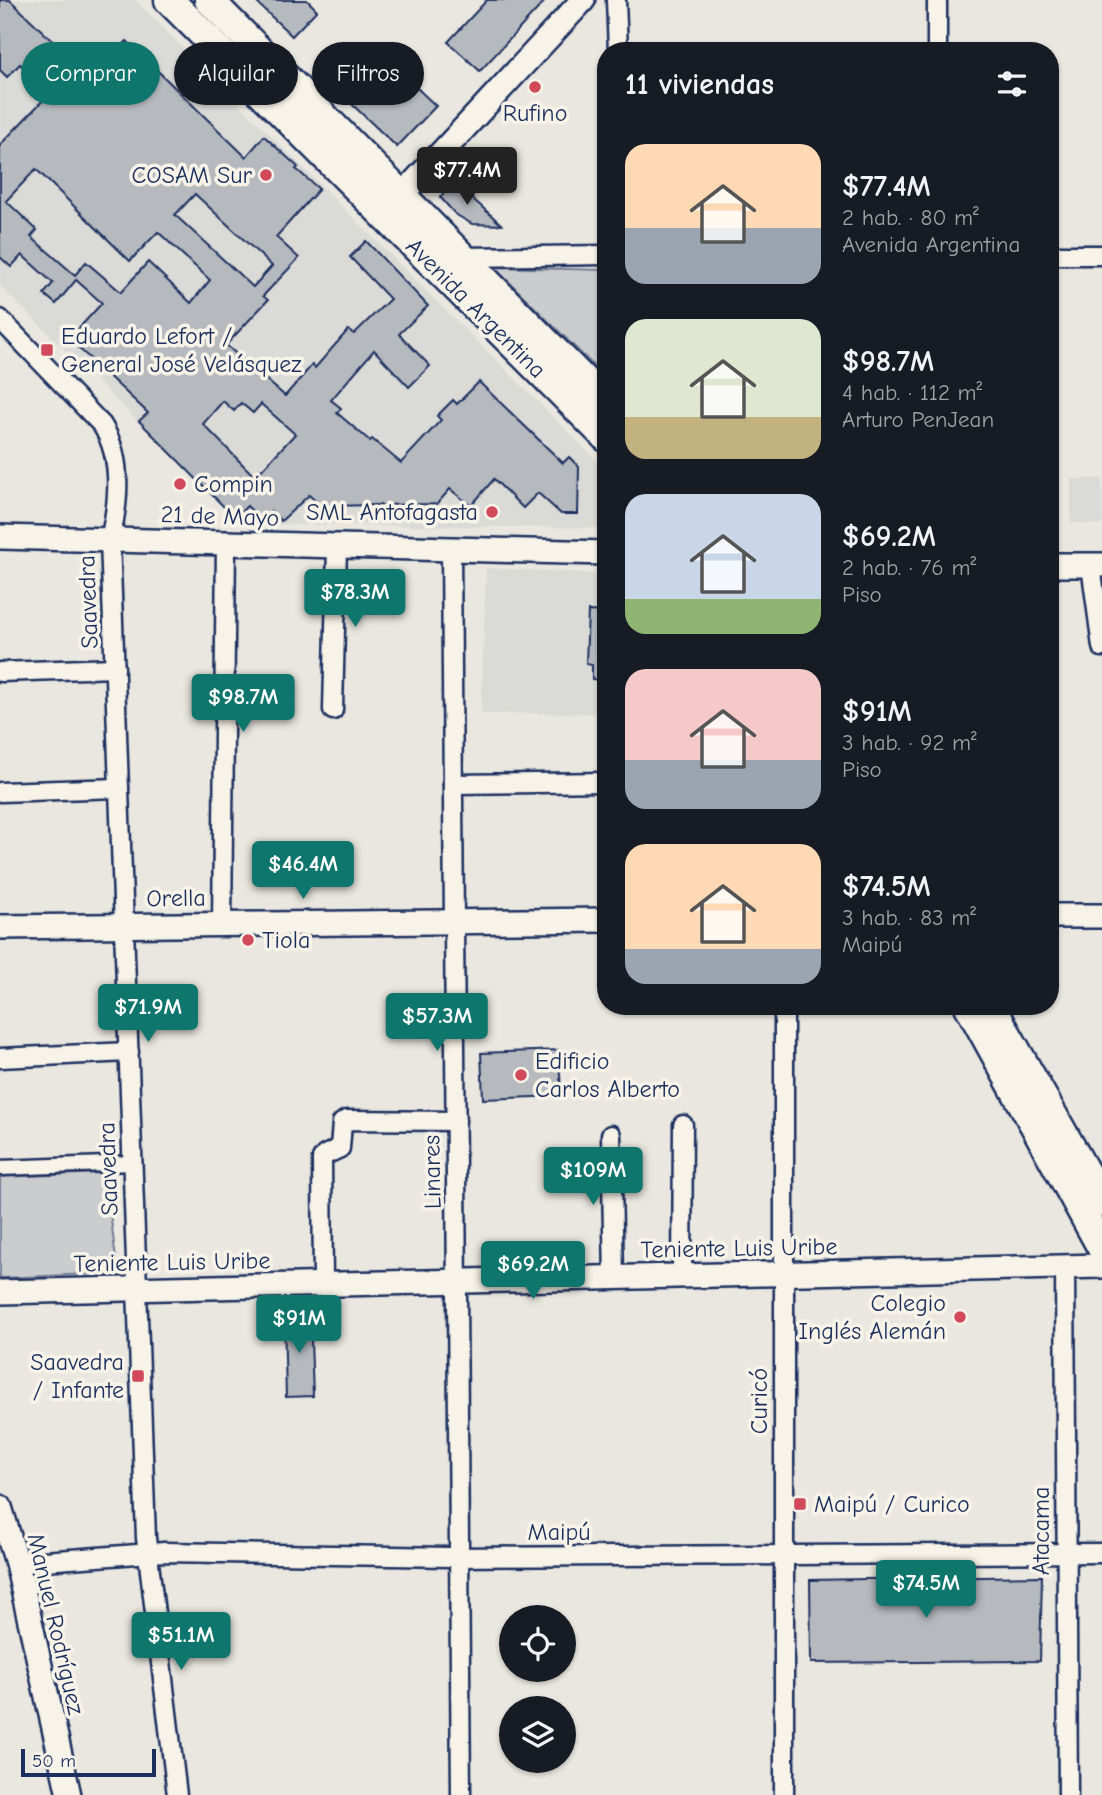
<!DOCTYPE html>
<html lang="es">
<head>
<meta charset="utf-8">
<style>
  :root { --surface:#171b24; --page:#20242c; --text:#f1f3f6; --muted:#9ea1a6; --accent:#0f766e }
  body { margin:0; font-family:"Comic Neue",sans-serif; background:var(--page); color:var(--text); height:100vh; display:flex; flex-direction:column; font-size:26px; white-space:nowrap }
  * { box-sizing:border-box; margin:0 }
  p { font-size:23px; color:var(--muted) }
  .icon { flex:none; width:38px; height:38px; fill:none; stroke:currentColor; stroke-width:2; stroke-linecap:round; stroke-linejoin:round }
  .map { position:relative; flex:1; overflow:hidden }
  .panel { position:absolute; left:597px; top:42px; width:462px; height:973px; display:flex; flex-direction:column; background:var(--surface); border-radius:28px; box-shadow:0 2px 5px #0004 }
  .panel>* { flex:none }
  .hud { position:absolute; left:21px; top:42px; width:471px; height:63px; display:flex; gap:14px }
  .buttons { position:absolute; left:499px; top:1605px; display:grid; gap:14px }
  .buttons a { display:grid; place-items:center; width:77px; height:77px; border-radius:50%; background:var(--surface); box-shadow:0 2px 5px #0004; font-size:35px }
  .scale { position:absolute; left:21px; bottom:18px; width:135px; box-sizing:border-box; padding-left:7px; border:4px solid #1b2f5e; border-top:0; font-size:19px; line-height:24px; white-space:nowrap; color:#1b2f5e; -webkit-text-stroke:5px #f7f3e8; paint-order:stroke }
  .price { position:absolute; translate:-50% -60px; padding:0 16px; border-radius:7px; background:var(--accent); color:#fff; font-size:23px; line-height:46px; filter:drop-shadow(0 2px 4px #0008) }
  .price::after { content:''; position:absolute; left:50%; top:42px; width:21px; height:16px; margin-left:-10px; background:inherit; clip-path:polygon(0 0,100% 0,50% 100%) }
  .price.active { background:#222; color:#fff }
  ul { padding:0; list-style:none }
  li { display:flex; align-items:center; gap:21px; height:175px; padding:0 28px }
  li span { display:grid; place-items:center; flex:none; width:196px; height:140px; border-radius:21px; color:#555 }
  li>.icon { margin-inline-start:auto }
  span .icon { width:84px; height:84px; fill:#fffc; stroke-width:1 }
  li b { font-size:30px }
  h2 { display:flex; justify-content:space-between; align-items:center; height:84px; padding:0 28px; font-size:30px }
  .chip { padding:0 24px; border-radius:32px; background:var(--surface); box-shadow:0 2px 5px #0004; font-size:24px; line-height:63px }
  .chip.active { background:var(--accent); color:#fff }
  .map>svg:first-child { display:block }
  .built { fill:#dadad6 }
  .green { fill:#cbcccd; stroke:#737e96; stroke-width:2 }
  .building { fill:#b6babf; stroke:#1b2f5e; stroke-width:2; fill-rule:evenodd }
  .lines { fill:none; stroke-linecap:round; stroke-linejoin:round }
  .pedestrian-casing { stroke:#1b2f5e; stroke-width:19 }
  .minor-casing { stroke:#1b2f5e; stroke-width:23 }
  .tertiary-casing { stroke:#1b2f5e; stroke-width:28 }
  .primary-casing { stroke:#1b2f5e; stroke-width:33 }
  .pedestrian { stroke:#f7f3e8; stroke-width:14 }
  .minor { stroke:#f7f3e8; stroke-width:18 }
  .tertiary { stroke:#f7f3e8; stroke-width:23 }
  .primary { stroke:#f7f3e8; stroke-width:28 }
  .poi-dot { fill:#d1495b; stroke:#f7f3e8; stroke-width:2.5 }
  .labels { text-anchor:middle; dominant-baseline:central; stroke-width:7; stroke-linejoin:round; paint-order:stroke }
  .poi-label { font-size:24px; fill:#1b2f5e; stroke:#f7f3e8; text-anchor:start }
  .street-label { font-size:24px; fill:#1b2f5e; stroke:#f7f3e8 }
</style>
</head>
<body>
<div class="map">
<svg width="1102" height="1795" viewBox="0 0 1102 1795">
  <rect width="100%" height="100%" fill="#eae7e0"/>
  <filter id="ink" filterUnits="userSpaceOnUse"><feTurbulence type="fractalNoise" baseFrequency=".0143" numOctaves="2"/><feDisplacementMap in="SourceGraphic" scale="14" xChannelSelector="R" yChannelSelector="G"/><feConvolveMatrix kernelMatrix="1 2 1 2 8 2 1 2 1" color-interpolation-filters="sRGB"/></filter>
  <g filter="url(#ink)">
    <g class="built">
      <path d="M0 0H135L605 469V528L242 524 0 286Z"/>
      <path d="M1071 479H1102V525L1071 523Z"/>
      <path d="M486 568 605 574V713L481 714Z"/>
    </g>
    <g class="green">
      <path d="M494 267 605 270V377Z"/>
      <path d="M105 1173 117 1267 112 1273 0 1278V1177Z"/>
    </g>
    <g class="building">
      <path d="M0 0H10L91 78 127 41 246 157 264 136 298 167 296 169 319 189 276 237 299 258 263 296 268 300 226 345 285 396 312 365 315 368 348 330 354 334 390 299 350 257 366 241 428 306 399 334 430 366 409 387 374 350 331 400 341 408 337 413 370 441 372 439 401 463 441 420 437 416 453 400 457 404 479 382 563 463 569 457 579 467 578 514H561L538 493 523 508 494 479 471 506 450 489 437 504 321 506 309 495 281 521 271 511 262 521 247 506 235 518 139 421 148 413 69 339 102 303 76 280 56 304 44 294 53 283 22 255 11 267 0 257V145L50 93 20 64 7 77 0 70ZM36 169 130 261 158 232 210 280 191 303 148 262 121 292 86 262 75 275 31 237 37 230 6 201ZM195 194 272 266 253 287 175 215ZM223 401 234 411 241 403 253 413 261 404 295 434 255 477 203 424Z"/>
      <path d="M254 0H307L317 10 292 36Z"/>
      <path d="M487 0H546L480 71 448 42Z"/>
      <path d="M378 51 436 106 397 147 339 92Z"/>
      <path d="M455 183 502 225 472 224 455 214 440 197Z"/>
      <path d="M588 611 606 612V680L592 679V665L586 664Z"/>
      <path d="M559 1050 561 1096 483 1099 481 1053Z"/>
      <path d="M310 1311 313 1396 286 1397 284 1320H292V1312Z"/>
      <path d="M1042 1576 1040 1661 811 1663 810 1580Z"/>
    </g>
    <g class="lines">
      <g class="pedestrian-casing">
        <path id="pedestrian" d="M0 1168 133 1163"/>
      </g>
      <g class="minor-casing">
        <g id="minor">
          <path d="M616 0 618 51"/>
          <path d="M937 51V0"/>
          <path d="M1050 255H1102"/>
          <path d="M464 257 606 255"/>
          <path d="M0 319 102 425C123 458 119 502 110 539L146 1538 177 1795"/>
          <path d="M451 549 461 1795"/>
          <path d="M1091 565 1102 647"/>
          <path d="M0 672 115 668"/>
          <path d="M333 710 337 547"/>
          <path d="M453 784 606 782"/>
          <path d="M0 792 119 788"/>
          <path d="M222 924 226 543"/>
          <path d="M0 1058 129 1052"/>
          <path d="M611 1135 614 1278"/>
          <path d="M1065 1267 1068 1795"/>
          <path d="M682 1276 683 1125"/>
          <path d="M323 1285 322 1159 325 1155 340 1148 342 1123 346 1120 456 1121"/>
          <path d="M17 1563 164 1552 450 1557 1102 1553"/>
          <path d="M784 1795V1006"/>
        </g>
      </g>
      <g class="tertiary-casing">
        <g id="tertiary">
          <path d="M392 206 583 0"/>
          <path d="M0 537 606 553"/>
          <path d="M1050 565H1102"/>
          <path d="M1050 916H1102"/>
          <path d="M0 927 606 920"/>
          <path d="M0 1292 1102 1266"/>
          <path d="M0 1507 17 1563 69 1795"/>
        </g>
      </g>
      <g class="primary-casing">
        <g id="primary">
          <path d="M169 0 606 437"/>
          <path d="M209 0 606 403"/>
          <path d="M969 1006 1102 1248"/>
          <path d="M991 1006 1102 1202"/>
        </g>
      </g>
      <use href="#pedestrian" class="pedestrian"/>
      <use href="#minor" class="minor"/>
      <use href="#tertiary" class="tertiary"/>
      <use href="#primary" class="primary"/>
    </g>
  </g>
  <g class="poi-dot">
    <circle cx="535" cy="87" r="7"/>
    <circle cx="266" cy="175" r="7"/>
    <rect x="40" y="343" width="14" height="14" rx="3.5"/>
    <circle cx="180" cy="484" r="7"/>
    <circle cx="492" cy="512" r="7"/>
    <circle cx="248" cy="940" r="7"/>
    <circle cx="521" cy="1075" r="7"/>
    <circle cx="960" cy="1317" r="7"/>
    <rect x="131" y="1369" width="14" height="14" rx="3.5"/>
    <rect x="793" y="1497" width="14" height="14" rx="3.5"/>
  </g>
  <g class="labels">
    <g class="poi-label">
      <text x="535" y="113" text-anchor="middle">Rufino</text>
      <text x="252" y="175" text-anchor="end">COSAM Sur</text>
      <text x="61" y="336">Eduardo Lefort /<tspan x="61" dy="28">General José Velásquez</tspan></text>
      <text x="194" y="484">Compin</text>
      <text x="478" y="512" text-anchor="end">SML Antofagasta</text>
      <text x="262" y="940">Tiola</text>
      <text x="535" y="1061">Edificio<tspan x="535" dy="28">Carlos Alberto</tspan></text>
      <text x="946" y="1303" text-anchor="end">Colegio<tspan x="946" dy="28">Inglés Alemán</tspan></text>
      <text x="124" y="1362" text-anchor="end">Saavedra<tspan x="124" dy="28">/ Infante</tspan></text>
      <text x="814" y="1504">Maipú / Curico</text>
    </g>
    <g class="street-label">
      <text transform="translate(476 308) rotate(45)">Avenida Argentina</text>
      <text transform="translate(220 516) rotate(2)">21 de Mayo</text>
      <text transform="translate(88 602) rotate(-92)">Saavedra</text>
      <text transform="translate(176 898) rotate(-1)">Orella</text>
      <text transform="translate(108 1169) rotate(-92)">Saavedra</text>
      <text transform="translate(432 1172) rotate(-91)">Linares</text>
      <text transform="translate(739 1248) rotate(-1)">Teniente Luis Uribe</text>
      <text transform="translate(172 1262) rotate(-1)">Teniente Luis Uribe</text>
      <text transform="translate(759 1401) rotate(-90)">Curicó</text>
      <text transform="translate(1041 1531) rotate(-90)">Atacama</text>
      <text x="559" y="1532">Maipú</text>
      <text transform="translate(56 1624) rotate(77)">Manuel Rodríguez</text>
    </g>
  </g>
</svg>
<div class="buttons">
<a><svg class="icon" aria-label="locate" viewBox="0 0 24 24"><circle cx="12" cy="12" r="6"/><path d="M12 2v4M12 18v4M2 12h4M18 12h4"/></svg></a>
<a><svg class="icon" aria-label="layers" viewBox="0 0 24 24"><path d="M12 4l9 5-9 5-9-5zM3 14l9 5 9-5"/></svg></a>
</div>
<div class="scale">50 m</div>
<b class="price active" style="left:467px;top:207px">$77.4M</b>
<b class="price" style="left:355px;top:629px">$78.3M</b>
<b class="price" style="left:243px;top:734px">$98.7M</b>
<b class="price" style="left:303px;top:901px">$46.4M</b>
<b class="price" style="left:148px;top:1044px">$71.9M</b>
<b class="price" style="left:437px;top:1053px">$57.3M</b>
<b class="price" style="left:593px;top:1207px">$109M</b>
<b class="price" style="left:533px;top:1301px">$69.2M</b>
<b class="price" style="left:299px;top:1355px">$91M</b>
<b class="price" style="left:926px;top:1620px">$74.5M</b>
<b class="price" style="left:181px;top:1672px">$51.1M</b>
<div class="hud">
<a class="chip active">Comprar</a>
<a class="chip">Alquilar</a>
<a class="chip">Filtros</a>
</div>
<section class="panel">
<h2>11 viviendas<svg class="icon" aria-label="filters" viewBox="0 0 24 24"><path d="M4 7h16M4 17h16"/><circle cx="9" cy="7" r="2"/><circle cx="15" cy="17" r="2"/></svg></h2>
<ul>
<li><span style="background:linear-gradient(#ffd9b3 60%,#9aa5b1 0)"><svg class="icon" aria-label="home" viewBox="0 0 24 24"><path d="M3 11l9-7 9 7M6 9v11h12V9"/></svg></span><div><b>$77.4M</b><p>2 hab. · 80 m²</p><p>Avenida Argentina</p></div></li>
<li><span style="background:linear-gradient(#dfe7d0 70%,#c2b280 0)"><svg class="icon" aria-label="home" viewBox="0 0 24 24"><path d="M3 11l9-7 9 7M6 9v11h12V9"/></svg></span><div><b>$98.7M</b><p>4 hab. · 112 m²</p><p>Arturo PenJean</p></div></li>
<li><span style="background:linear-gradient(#c9d6e8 75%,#8fb573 0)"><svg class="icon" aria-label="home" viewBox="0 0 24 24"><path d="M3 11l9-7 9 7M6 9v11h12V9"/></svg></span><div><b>$69.2M</b><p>2 hab. · 76 m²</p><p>Piso</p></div></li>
<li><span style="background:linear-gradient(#f6c9c9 65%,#9aa5b1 0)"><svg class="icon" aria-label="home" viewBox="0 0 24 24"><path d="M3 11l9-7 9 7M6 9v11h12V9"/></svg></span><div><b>$91M</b><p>3 hab. · 92 m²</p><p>Piso</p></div></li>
<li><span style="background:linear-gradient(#ffd9b3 75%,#9aa5b1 0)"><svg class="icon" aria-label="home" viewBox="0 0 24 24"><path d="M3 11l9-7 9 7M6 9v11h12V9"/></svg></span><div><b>$74.5M</b><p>3 hab. · 83 m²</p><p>Maipú</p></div></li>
</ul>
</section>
</div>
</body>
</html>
